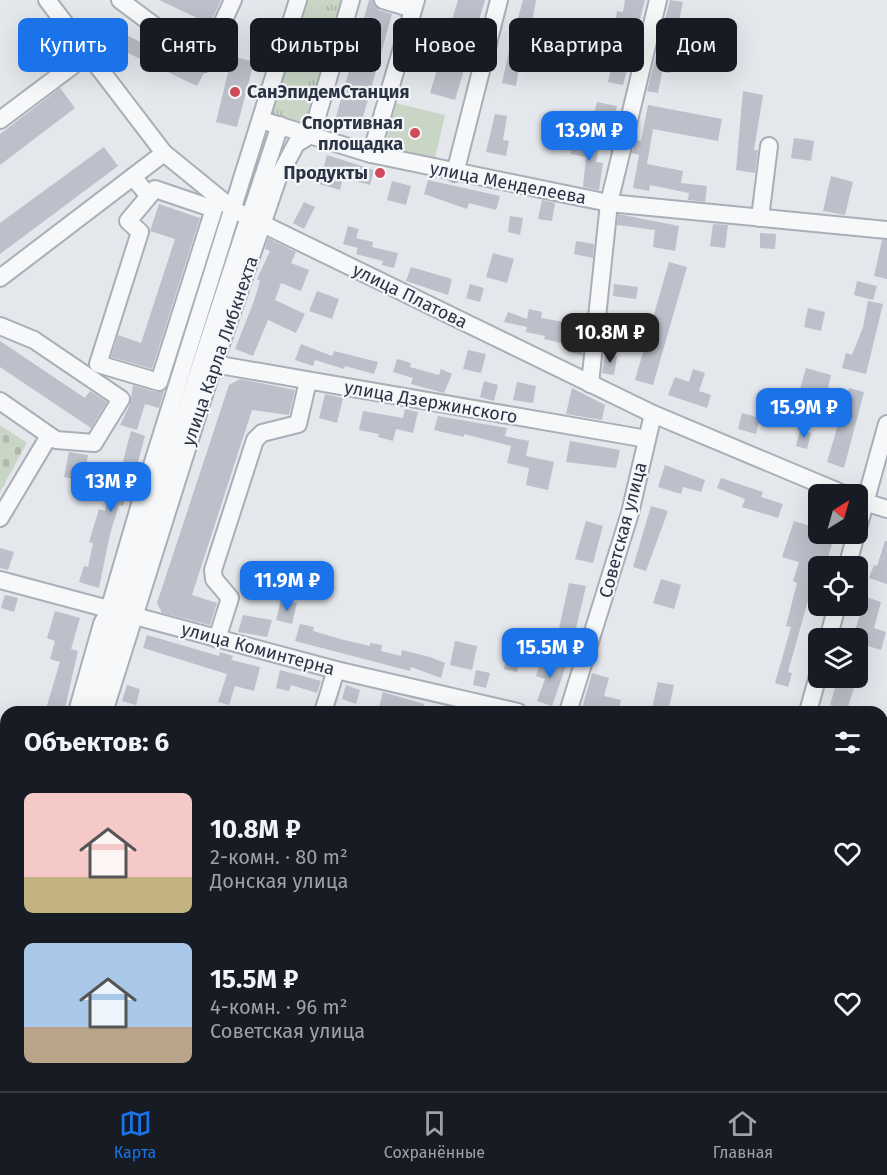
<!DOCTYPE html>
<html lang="ru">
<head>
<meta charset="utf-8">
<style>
  :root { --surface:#171b24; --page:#20242c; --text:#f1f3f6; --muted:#9ea1a6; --line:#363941; --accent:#1a73e8 }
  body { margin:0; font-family:"Fira Sans",sans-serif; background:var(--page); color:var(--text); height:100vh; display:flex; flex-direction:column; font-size:22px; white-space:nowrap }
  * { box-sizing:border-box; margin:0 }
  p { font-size:20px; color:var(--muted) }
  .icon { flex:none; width:33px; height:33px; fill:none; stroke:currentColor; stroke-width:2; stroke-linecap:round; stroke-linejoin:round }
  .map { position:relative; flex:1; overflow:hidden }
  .side { position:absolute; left:0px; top:706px; width:888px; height:386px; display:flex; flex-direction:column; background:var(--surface); border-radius:18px 18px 0 0; box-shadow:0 6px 24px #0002 }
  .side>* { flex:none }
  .top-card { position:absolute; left:18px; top:18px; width:852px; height:54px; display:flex; gap:12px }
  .needle { width:39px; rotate:37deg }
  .buttons { position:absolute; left:808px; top:484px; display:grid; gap:12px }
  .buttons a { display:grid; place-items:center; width:60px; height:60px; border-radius:9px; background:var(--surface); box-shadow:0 6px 24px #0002; font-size:30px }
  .price { position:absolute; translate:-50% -51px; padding:0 14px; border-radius:12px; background:var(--accent); color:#fff; font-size:20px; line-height:39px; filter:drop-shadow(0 2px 3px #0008) }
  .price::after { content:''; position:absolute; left:50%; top:36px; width:18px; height:14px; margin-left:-9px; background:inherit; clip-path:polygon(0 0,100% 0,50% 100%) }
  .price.selected { background:#222; color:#fff }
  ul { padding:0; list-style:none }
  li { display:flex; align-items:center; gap:18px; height:150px; padding:0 24px }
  li span { display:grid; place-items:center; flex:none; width:168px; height:120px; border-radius:9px; color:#555 }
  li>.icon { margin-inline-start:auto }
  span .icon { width:72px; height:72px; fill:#fffc; stroke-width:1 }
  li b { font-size:26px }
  h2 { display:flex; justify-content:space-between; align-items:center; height:72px; padding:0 24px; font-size:26px }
  .chip { padding:0 21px; border-radius:9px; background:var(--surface); box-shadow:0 6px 24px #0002; font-size:21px; line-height:54px }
  .chip.selected { background:var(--accent); color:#fff }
  .dock { display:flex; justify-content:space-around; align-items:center; height:84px; border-top:2px solid var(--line); background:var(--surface); font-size:16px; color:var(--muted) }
  .dock a { display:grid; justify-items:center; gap:3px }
  .dock .selected { color:var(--accent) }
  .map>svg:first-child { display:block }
  .industrial { fill:url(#industrial-grid) }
  .grass { fill:#c9d6c5 }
  .cemetery { fill:url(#cemetery-stones) }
  .park { fill:url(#park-tufts) }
  .building { fill:#bbc0ca }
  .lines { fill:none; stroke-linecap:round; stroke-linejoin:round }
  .minor-casing { stroke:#a9aeb7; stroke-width:20 }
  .minor { stroke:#f7f8fa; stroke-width:16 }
  .poi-dot { fill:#d1495b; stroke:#f4f6f9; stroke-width:2 }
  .labels { text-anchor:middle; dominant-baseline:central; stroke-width:4.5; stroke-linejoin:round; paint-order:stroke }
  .poi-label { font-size:18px; font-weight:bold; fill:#2b3445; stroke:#f4f6f9; text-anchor:end }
  .street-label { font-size:18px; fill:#2b3445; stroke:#f4f6f9 }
</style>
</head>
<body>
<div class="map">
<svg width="887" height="1091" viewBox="0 0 887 1091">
  <defs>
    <pattern id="industrial-grid" width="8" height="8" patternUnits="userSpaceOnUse" patternTransform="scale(1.5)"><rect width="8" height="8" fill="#d2d6de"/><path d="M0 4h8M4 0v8" fill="none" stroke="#b4b8c0"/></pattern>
    <pattern id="cemetery-stones" width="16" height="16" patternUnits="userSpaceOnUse" patternTransform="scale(1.5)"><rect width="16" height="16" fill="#c9d6c5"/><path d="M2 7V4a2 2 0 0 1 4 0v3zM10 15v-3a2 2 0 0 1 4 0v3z" fill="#adb8ab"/></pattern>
    <pattern id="park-tufts" width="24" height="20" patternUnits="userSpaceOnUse" patternTransform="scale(1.5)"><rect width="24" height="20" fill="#c9d6c5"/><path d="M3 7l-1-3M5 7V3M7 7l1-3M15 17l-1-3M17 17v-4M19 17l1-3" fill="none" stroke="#adb8ab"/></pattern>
  </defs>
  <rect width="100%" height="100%" fill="#e4e7ec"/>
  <path class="industrial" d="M400 1086H706L705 1091H399Z"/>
  <path class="grass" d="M395 103 445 115 434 162 384 150Z"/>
  <path class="cemetery" d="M0 425 27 443 0 492Z"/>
  <path class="park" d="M305 0H348L309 130 270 117Z"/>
  <g class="building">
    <path d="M159 0H221L210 24Z"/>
    <path d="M369 0H373L379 10 392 14 359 131 334 124Z"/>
    <path d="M458 0H485L455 100 430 93Z"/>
    <path d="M523 0H536L531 28 516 25Z"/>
    <path d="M625 0H645L623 85 608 82 621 25 615 24 617 11 623 12Z"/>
    <path d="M670 0 683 2 678 26 684 27 681 42 676 41 670 73 662 72 658 93 647 91Z"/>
    <path d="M116 30 204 73 197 86 109 44Z"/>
    <path d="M539 36 556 39 554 52 536 48Z"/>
    <path d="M509 51 527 55 524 68 519 67 516 86 502 83Z"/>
    <path d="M232 56 254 62 237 127 216 122Z"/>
    <path d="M60 88 75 108 0 165V134Z"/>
    <path d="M743 91 763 95 754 150H758L755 173 736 170Z"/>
    <path d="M597 102 617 106 614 122 593 118Z"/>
    <path d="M648 105 722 119 718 141 653 129 647 164 683 171 681 183 707 186 705 202 688 200 689 193 650 185 649 191 633 188 639 155 632 153 635 140 641 141Z"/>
    <path d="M495 114 507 116 503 140 509 141 506 156 486 152Z"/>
    <path d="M794 138 814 141 811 161 791 158Z"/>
    <path d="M573 139 600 143 596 162 603 163 599 190 583 187 586 157 571 154Z"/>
    <path d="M104 147 118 166 0 254V223Z"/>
    <path d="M327 155 374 170 370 185 343 178 340 190 319 184Z"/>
    <path d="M831 176 853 182 845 215 823 211Z"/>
    <path d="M428 180 500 196 496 210 469 203 467 209 424 194Z"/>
    <path d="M392 181 411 186 406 205 387 200Z"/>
    <path d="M542 200 555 203 552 221 538 219Z"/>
    <path d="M304 202 315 207 304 229 293 223Z"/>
    <path d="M159 204 200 218 152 369 111 357 118 335 141 343 175 239 150 231Z"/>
    <path d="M618 214 679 226 675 251 653 247 655 230 617 225Z"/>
    <path d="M510 216 523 218 520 235 508 232Z"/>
    <path d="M713 224 728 225 725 248 710 246Z"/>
    <path d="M348 226 359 229 356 238 373 242 372 247 398 253 394 268 382 265 383 261 356 254 358 248 343 244Z"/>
    <path d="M760 233 776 234 775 249 760 248Z"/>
    <path d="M268 238 296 252 291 263 309 270 301 291 281 283 275 300 305 314 296 333 268 320 253 356 235 349 254 301 260 281 257 279 270 251 265 249Z"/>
    <path d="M882 240H887V279L874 276Z"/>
    <path d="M576 241 594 244 593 258 574 254Z"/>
    <path d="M493 253 514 259 507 283 486 277Z"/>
    <path d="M669 262 687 267 653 385 635 380Z"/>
    <path d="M411 267 452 279 448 295 406 281Z"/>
    <path d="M857 281 877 286 873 300 854 295Z"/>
    <path d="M470 284 484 288 480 302 466 298Z"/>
    <path d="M614 284 638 287 636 299 613 296Z"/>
    <path d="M317 291 339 299 332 319 309 311Z"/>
    <path d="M868 301 883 304 866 374 842 368 846 353 852 355 863 327Z"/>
    <path d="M808 308 825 312 821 331 804 327Z"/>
    <path d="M529 309 542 312 541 318 564 322 562 332 584 336 582 355 569 352 570 345 544 339 545 336 526 332 527 327 504 322 508 312 527 319Z"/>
    <path d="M0 341 85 398 90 391 107 402 91 428 0 367Z"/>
    <path d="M301 344 332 356 334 351 378 362 374 374 345 366 344 369 315 360 313 366 295 360Z"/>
    <path d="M468 350 486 354 481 373 463 369Z"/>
    <path d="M605 354 617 356 614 375 602 373Z"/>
    <path d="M397 359 411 363 410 367 439 375 441 369 452 374 444 393 411 384 413 378 393 372Z"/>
    <path d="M806 368 831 375 826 396 800 389Z"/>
    <path d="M693 369 705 373 699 391 711 395 707 408 668 395 675 377 689 382Z"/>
    <path d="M240 379 295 390 289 415 252 410 192 595 217 603 210 625 162 613 157 603 229 385Z"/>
    <path d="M484 381 498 385 494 401 480 397Z"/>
    <path d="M517 382 536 386 533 403 513 400Z"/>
    <path d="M133 385 156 392 164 391 159 408 145 404 137 430 120 425 130 404Z"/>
    <path d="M572 388 605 405 602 420 566 414Z"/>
    <path d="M849 388 864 392 844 468 827 462Z"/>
    <path d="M325 394 343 398 337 423 319 418Z"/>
    <path d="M405 409 418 412 413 433 396 429 393 441 378 437 379 434 359 430 363 411 403 418Z"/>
    <path d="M742 413 760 418 756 434 738 429Z"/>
    <path d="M438 416 507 428 505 436 529 441 526 456 554 462 548 490 526 485 529 468 507 463 511 446 464 434V437L434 430Z"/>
    <path d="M800 430 811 433 807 449 796 446Z"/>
    <path d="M131 431 145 436 133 480 130 479 123 506 119 505 110 534 99 588 79 582 84 566 88 567 93 543 89 542 99 509 105 511 111 487 116 488Z"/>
    <path d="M570 441 620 450 616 468 566 462Z"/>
    <path d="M69 452 88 455 84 481 64 477Z"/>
    <path d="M665 465 705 480 701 492 683 487 681 494 658 487Z"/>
    <path d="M721 478 763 492 761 497 783 504 778 518 742 507 745 499 717 488Z"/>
    <path d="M651 506 668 511 646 571 633 567Z"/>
    <path d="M586 521 603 526 593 563 575 559Z"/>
    <path d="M794 521 819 529V534H835L825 567H818L809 597 788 672 792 673 788 687 775 683 791 627 786 626 797 583 793 581 799 562 782 557Z"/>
    <path d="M885 541H887V584L869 578 874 565 877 566Z"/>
    <path d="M0 548 14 552 8 570 0 568Z"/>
    <path d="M661 579 681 585 674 609 653 603Z"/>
    <path d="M569 583 586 586 574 637 558 633Z"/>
    <path d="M5 595 18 598 14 612 1 608Z"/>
    <path d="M866 597 881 602 874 628 886 632 881 650 858 643V639H852Z"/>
    <path d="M281 600 297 603 292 624 276 620Z"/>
    <path d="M55 611 80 618 71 649 78 651 64 712H45L60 662 50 659 55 641 47 638Z"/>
    <path d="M243 615 272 620 267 637 238 632Z"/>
    <path d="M300 624 314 627 313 631 344 640 370 646V643L382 645 381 651 401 656 402 650 430 657 445 663 441 678 411 667 410 671 295 641Z"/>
    <path d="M147 635 219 656 220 652 233 656 231 660 260 667 254 691 235 686 229 705 218 702 227 674 143 648Z"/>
    <path d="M455 641 477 646 472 670 450 665Z"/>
    <path d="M509 647 521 650 517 672 504 669Z"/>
    <path d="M542 656 567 663 552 706 537 701 545 679 536 676Z"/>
    <path d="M280 670 321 681 317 693 291 685 289 691 276 688Z"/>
    <path d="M476 670 490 673 486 688 473 685Z"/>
    <path d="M592 673 609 678 604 696 621 700 618 712H581Z"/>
    <path d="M838 678H857L847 710 830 705Z"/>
    <path d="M658 682 674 685 668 712 652 708Z"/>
    <path d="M127 685 140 689 136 705 122 701Z"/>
    <path d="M346 685 360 690 356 704 342 699Z"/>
    <path d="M383 692 424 704 421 712 378 711Z"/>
  </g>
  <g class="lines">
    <g class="minor-casing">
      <g id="minor">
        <path d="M47 0 164 153 234 210 653 414 846 495"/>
        <path d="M120 0 204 63 233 0"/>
        <path d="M383 0 413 9"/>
        <path d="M0 120 88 54"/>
        <path d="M261 120 371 154 609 203 887 230"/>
        <path d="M371 154 416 0"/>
        <path d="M455 173 499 0"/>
        <path d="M133 177 149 196 128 221 140 232 98 364 159 382 214 209 155 189 149 196"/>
        <path d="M253 207 280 125"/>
        <path d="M760 218 769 146"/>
        <path d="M0 278 164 153"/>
        <path d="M0 326 34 340 121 399 94 443 56 440 0 401"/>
        <path d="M214 364 647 439"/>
        <path d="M590 384 609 203 658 0"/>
        <path d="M858 500 887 509"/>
        <path d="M0 518 49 436"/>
        <path d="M858 528 887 424"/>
        <path d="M847 567 856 534"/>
        <path d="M0 580 336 670 518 712"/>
        <path d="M217 639 230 598 214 579 213 570 255 440 262 433 298 424 308 381"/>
        <path d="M828 639 837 606"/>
        <path d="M77 712 102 624 109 610 143 494 298 0"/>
        <path d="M91 712 119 614 249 217"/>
        <path d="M104 712 209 379 278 178 296 144 312 134 351 0"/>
        <path d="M323 712 336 670"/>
        <path d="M568 712 630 513 653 414"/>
        <path d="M808 712 819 672"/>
        <path d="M882 803 887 804"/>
        <path d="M0 834 6 835"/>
        <path d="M882 1020 887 1021"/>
        <path d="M0 1028 6 1003"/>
        <path d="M0 1071 6 1047"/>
        <path d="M5 1091 6 1086"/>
        <path d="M160 1091 161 1086"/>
        <path d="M217 1091 218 1086"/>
        <path d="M388 1091V1086"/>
        <path d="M719 1091 720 1086"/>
      </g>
    </g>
    <use href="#minor" class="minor"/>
  </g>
  <g class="poi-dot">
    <circle cx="235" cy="92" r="6"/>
    <circle cx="415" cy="133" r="6"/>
    <circle cx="380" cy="173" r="6"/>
  </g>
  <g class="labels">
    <g class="poi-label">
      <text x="247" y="92" text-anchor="start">СанЭпидемСтанция</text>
      <text x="403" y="123">Спортивная<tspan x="403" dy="21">площадка</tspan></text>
      <text x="368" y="173">Продукты</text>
    </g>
    <g class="street-label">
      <text transform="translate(508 183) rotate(11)">улица Менделеева</text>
      <text transform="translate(410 296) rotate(26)">улица Платова</text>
      <text transform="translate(220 351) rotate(-71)">улица Карла Либкнехта</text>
      <text transform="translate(431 402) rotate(10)">улица Дзержинского</text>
      <text transform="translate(623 530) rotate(-75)">Советская улица</text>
      <text transform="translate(258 649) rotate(15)">улица Коминтерна</text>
    </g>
  </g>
</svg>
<div class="buttons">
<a><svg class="needle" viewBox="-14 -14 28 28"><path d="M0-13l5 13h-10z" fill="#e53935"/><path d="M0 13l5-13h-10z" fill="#9ea1a6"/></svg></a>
<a><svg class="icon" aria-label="locate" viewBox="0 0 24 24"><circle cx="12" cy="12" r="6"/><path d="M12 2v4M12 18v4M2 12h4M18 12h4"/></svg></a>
<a><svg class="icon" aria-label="layers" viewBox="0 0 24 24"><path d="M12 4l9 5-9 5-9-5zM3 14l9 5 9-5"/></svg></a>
</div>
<b class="price" style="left:589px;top:162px">13.9M ₽</b>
<b class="price selected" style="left:610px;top:364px">10.8M ₽</b>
<b class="price" style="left:804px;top:439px">15.9M ₽</b>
<b class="price" style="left:111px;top:513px">13M ₽</b>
<b class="price" style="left:287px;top:612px">11.9M ₽</b>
<b class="price" style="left:550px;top:679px">15.5M ₽</b>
<div class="top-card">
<a class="chip selected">Купить</a>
<a class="chip">Снять</a>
<a class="chip">Фильтры</a>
<a class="chip">Новое</a>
<a class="chip">Квартира</a>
<a class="chip">Дом</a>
</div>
<section class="side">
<h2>Объектов: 6<svg class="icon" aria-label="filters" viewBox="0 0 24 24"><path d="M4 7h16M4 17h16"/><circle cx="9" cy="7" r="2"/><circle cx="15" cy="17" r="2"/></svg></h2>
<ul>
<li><span style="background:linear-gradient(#f6c9c9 70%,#c2b280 0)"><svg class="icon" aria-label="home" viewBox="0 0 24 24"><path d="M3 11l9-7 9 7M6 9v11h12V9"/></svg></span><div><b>10.8M ₽</b><p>2-комн. · 80 m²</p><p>Донская улица</p></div><svg class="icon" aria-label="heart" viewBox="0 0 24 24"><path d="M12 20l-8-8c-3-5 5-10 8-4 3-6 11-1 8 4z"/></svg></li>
<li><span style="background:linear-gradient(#a9c7e8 70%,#b9a48a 0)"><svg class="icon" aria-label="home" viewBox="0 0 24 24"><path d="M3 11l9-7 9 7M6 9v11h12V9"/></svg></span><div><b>15.5M ₽</b><p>4-комн. · 96 m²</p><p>Советская улица</p></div><svg class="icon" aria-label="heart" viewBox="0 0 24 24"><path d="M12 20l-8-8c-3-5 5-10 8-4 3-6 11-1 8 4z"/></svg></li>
</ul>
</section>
</div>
<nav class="dock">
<a class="selected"><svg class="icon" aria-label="map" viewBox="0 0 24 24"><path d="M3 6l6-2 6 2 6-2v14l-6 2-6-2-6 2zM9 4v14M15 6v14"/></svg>Карта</a>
<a><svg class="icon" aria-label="saved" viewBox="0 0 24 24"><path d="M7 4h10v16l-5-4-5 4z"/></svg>Сохранённые</a>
<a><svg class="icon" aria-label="home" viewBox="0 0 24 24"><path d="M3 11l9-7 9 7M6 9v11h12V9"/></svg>Главная</a>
</nav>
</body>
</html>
